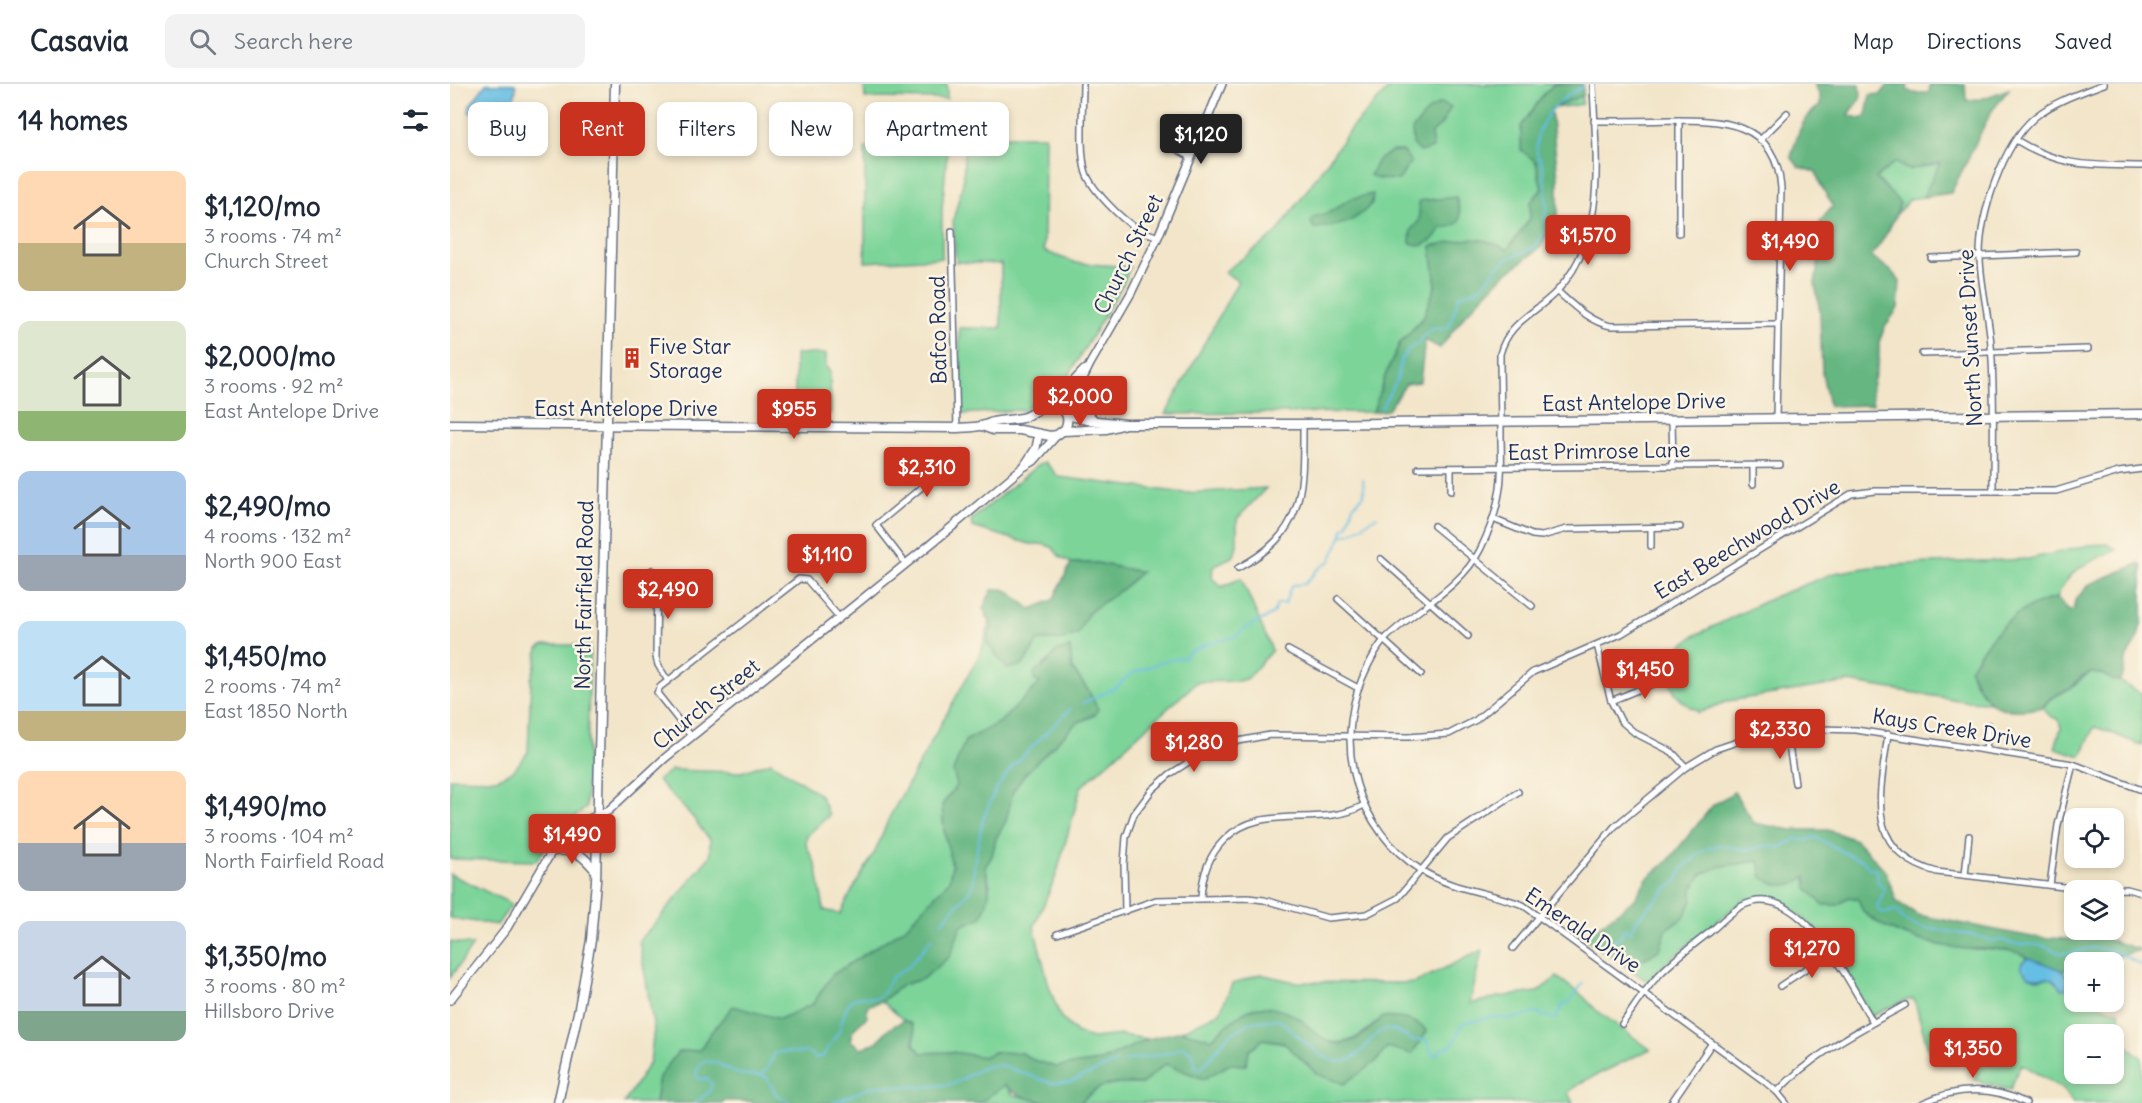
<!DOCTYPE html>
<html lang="en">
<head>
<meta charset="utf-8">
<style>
  :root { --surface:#fff; --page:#f2f2f3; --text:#1f2937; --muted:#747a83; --line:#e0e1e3; --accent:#c8321e }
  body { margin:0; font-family:Delius,sans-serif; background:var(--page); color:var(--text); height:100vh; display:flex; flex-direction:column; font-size:22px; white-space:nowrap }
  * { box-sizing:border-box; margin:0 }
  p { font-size:20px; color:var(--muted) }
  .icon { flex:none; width:33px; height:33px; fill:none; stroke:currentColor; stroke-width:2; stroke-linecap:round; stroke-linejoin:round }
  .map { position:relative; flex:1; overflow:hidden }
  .side { display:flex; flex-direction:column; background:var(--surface); width:450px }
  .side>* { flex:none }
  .guide { position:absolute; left:18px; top:18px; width:570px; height:54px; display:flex; gap:12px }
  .fabs { position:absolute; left:1614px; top:724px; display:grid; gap:12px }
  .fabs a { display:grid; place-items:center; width:60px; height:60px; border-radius:12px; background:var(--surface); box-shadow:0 3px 9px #0003; font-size:30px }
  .price { position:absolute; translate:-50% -51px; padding:0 14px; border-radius:6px; background:var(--accent); color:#fff; font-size:20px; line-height:39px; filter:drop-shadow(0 2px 3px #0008) }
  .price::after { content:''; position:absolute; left:50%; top:36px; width:18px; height:14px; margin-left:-9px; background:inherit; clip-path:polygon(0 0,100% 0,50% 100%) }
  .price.active { background:#222; color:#fff }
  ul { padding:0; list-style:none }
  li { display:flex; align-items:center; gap:18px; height:150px; padding:0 18px }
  li span { display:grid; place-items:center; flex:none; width:168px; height:120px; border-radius:12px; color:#555 }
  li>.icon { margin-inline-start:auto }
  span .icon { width:72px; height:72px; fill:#fffc; stroke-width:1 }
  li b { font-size:26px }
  h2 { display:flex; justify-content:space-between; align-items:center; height:72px; padding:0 18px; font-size:26px }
  .tag { padding:0 21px; border-radius:12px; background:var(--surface); box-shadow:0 3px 9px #0003; font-size:21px; line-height:54px }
  .tag.active { background:var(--accent); color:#fff }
  header { display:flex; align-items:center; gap:36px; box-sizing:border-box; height:84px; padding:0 30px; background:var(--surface); border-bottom:2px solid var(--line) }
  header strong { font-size:28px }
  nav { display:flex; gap:33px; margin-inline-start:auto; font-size:21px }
  .search { width:420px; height:54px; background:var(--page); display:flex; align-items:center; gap:15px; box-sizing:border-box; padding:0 21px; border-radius:12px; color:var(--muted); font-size:22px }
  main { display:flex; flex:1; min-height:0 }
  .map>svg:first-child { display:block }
  .green { fill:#7cd499; stroke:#4c827c; stroke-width:1.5; fill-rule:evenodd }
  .forest { fill:#65b681; stroke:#407270; stroke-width:1.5 }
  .water { fill:#65bee3; stroke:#4076a0; stroke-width:1.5 }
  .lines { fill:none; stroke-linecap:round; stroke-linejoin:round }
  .stream { stroke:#65bee3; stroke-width:2 }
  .minor-casing { stroke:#666f83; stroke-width:8 }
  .tertiary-casing { stroke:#666f83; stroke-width:10 }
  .secondary-casing { stroke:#666f83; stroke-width:11 }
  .minor { stroke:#fff; stroke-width:5 }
  .tertiary { stroke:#fff; stroke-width:7 }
  .secondary { stroke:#fff; stroke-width:8 }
  .labels { text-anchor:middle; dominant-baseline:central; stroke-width:5; stroke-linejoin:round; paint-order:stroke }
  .street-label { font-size:21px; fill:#1b2f5e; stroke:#fcf5e5 }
  .poi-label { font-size:21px; fill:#1b2f5e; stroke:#fcf5e5; text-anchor:start }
</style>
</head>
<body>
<header>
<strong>Casavia</strong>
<div class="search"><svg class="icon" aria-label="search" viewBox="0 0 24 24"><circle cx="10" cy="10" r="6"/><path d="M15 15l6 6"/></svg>Search here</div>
<nav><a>Map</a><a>Directions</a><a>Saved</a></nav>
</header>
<main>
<section class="side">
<h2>14 homes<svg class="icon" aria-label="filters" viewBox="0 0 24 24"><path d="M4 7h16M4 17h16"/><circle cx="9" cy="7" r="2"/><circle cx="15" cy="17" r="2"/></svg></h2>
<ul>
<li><span style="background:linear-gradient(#ffd9b3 60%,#c2b280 0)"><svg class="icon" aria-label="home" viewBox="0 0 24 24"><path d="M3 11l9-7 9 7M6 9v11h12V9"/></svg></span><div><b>$1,120/mo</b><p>3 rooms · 74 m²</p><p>Church Street</p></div></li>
<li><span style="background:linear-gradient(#dfe7d0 75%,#8fb573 0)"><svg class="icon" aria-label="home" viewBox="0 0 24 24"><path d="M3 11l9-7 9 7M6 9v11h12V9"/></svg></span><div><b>$2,000/mo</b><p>3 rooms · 92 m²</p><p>East Antelope Drive</p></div></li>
<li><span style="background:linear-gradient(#a9c7e8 70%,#9aa5b1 0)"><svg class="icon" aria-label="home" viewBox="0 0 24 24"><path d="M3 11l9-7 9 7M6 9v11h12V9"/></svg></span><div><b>$2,490/mo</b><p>4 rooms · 132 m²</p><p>North 900 East</p></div></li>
<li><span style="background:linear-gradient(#bfe0f5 75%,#c2b280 0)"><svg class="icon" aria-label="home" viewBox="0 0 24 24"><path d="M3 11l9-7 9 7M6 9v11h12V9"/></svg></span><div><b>$1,450/mo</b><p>2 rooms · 74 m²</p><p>East 1850 North</p></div></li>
<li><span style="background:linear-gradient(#ffd9b3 60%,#9aa5b1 0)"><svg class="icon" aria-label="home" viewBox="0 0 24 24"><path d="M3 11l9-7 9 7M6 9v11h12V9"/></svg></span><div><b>$1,490/mo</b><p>3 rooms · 104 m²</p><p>North Fairfield Road</p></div></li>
<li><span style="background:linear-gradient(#c9d6e8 75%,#7fa58c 0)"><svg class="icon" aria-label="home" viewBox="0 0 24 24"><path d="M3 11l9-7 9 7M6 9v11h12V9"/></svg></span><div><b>$1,350/mo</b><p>3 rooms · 80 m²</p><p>Hillsboro Drive</p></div></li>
</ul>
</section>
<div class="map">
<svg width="1692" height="1019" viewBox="0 0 1692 1019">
  <rect width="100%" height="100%" fill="#fcf5e5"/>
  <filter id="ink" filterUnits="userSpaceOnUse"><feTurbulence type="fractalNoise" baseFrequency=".0167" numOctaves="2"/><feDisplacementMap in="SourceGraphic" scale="12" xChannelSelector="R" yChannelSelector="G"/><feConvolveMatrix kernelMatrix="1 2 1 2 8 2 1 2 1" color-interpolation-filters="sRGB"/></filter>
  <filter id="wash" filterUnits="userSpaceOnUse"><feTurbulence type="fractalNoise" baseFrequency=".008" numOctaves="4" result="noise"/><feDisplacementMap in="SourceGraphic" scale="24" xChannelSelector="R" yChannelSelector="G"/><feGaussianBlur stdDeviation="1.35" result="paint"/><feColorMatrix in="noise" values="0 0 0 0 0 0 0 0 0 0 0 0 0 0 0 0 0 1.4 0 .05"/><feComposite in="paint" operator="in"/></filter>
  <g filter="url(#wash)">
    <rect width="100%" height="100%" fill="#f2e5c9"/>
    <g class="green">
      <path d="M414 0H497V15L415 14Z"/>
      <path d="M943 0H1131L1132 20 1084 27 1086 78 1092 105 1081 119 1080 135 1057 167 981 162 986 200 973 234 950 259 935 292 923 328 716 330 788 197 774 188 826 150 902 43Z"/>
      <path d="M423 36 497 39V71L492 125V174L415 178V64H421Z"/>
      <path d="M515 52H595L594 167 626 179 680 183 673 200 616 296 603 309 585 317 575 326 511 330 509 244H551V180L506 178 503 136 513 99Z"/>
      <path d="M1445 78 1458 86 1491 79 1473 113 1460 115 1446 131 1450 119 1425 95Z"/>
      <path d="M345 270H376V282L380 288 381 329H345Z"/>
      <path d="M595 378 609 393 735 409 816 404 787 435V461L784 472 763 482 762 494 772 503 791 494 822 566 798 594 789 597 747 598 631 703 606 792 584 843 599 902 610 932 626 949 643 954 671 951 698 955 651 977 606 983 583 976 572 969 544 968 534 973 502 968 471 969 464 960C466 943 465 944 452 935 445 929 439 923 432 917L452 901 472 895 500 871 511 842 540 801 535 783 542 772 546 754 556 737 563 707 575 689 625 640 645 631 638 606 622 584 620 564C603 568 599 579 584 588L591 599 550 638 515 657 507 701 492 721 494 746 502 782 499 797 454 845 382 891 363 920 330 935 283 923 259 951 250 966 228 968 209 993 205 1019H174L200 978 204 945 189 856 209 835 260 772V755C253 749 250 743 245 736 234 722 219 711 208 696L221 686 291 688 321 678 370 711 379 731 357 752 356 761 366 781 374 826 390 830 403 805 425 768 439 734 531 568 540 538 542 541 537 559 580 571 588 556H612L627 550 638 529 672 505 690 488 647 479H621L610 473 602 463 591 460H580L522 443 521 436 588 381Z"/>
      <path d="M1658 460 1667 466C1641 477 1617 485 1607 514 1566 522 1540 550 1520 585L1524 597 1539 618 1514 617 1399 598 1278 617 1248 629 1247 626C1232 621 1221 606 1217 591 1215 585 1217 578 1218 572L1244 552 1326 512 1384 489 1420 483 1461 480 1579 475 1639 461Z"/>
      <path d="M94 561H140L136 724 108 746 86 777 0 775V694L46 695 64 686 78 668 81 595 86 579 88 565Z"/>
      <path d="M1641 589C1649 589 1663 594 1670 597 1678 602 1682 606 1692 609V661C1675 656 1661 647 1644 643L1631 672 1605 664 1611 644 1609 636 1600 632 1593 624C1602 610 1609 612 1621 604 1628 598 1632 593 1641 589Z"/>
      <path d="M1309 777 1312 793 1356 791 1388 821 1399 813 1409 815C1410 819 1411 825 1414 828 1435 849 1481 861 1509 864 1528 867 1563 861 1577 874L1575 875 1585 895C1600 896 1610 885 1624 882V918H1637L1669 927 1676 961 1692 974V1019H1623L1613 1005 1571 980 1560 1006 1525 996 1528 972 1508 962 1479 968 1464 915 1453 917 1421 932C1394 887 1358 805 1294 816L1235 863 1197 897 1175 882 1198 873 1210 865 1217 844 1234 834 1242 816V805L1252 790 1271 782ZM1624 951H1664V990H1624Z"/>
      <path d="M0 790 62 820 47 841 0 834Z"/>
      <path d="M0 858 23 861 0 894Z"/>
      <path d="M1032 866 1020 920 1048 913 1087 908 1107 893 1134 913 1146 926 1200 965 1130 999 1118 1009 1123 1019H630C652 996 662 1000 692 1000L715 980 754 995 780 980 795 981 799 967 813 955 927 977 937 963 933 933C913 950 892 970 867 951 860 947 856 939 850 935 838 929 821 927 808 923L771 945 762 955 731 947 770 928 782 900 810 890 845 898 964 899Z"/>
      <path d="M555 1001 563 1011 600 1019H529Z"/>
    </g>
    <g class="forest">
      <path d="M1104 0H1133V11L1101 25 1108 94V129L1091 163 1053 192 1015 231 990 264 975 256 970 298 956 300 938 326 923 328 935 292 950 259 973 234 986 201 981 162C1010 156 1030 149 1057 166L1080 135V119L1092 105 1086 78 1071 66V42L1094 10Z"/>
      <path d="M1364 0H1410C1413 22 1406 17 1399 31L1411 35 1416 32 1420 11 1431 10 1439 0H1458L1457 6 1463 9H1479L1480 0H1515L1516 16 1531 15 1559 5 1541 28 1501 109 1473 113 1490 79 1458 86 1445 78 1426 94 1450 119C1444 139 1434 156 1421 172L1440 186 1450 197 1448 224 1435 243 1429 258V275L1421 307 1423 321 1379 322 1372 289 1370 228 1365 199 1369 174 1367 155 1371 136 1383 122 1370 100 1366 88 1349 83 1341 73C1347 52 1351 33 1370 22V12Z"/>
      <path d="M990 19 1001 23 991 41 981 50 983 64 970 68 963 60 962 46 980 25Z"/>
      <path d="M942 67H952L961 77 949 96 928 95 920 91 928 76Z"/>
      <path d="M923 110 922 119C905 139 889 143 864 144L861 139 863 133 880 128 900 115Z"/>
      <path d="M1006 113C1012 132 1015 142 992 144L982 156 972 162 960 159 961 146 969 137V117Z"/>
      <path d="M621 479H647L691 488 672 505 638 529 628 550 612 556H588L573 581 557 585 537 559 542 542 533 524 542 506 553 505 558 507 581 525 603 516Z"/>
      <path d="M1688 480 1692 481V537L1687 556 1677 572 1673 591 1669 597 1662 596 1652 590 1641 589 1631 593 1622 603 1600 614 1593 623C1552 632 1535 624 1520 585 1540 550 1566 522 1607 514L1619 527 1625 525V516L1640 500Z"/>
      <path d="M620 564 622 585 638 606 648 625 645 630 625 640 575 690 563 707 556 737 546 754 542 772 535 783C541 805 541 812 531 834L511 842 500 872 491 880 472 895 452 901 432 917 417 922V933L403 946 400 956 411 964 427 958 437 946 454 936 462 940 465 948 464 960 471 969 502 968 534 973 544 968 572 969 583 976 606 983 651 977 698 955 731 947 762 955C772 944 793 926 808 923 819 921 843 929 851 936 864 946 876 963 895 959 910 956 922 943 933 933 950 934 964 934 977 947L962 970 937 963 927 977 894 1000 867 990 833 958 813 955 799 967 796 981 780 980 754 995 715 980 692 1000C662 1000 652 996 630 1019 604 1019 573 1019 555 1001L529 1019H307L297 1017H273L272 1019H205L209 993 228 968 250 966 259 951 283 922 330 935 363 920 382 891 454 845 499 797 502 782 494 746 492 721 507 701 503 687 515 657 550 638 590 599 584 596V588L596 581 606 567Z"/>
      <path d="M1284 708 1304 739 1341 746H1378L1406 756 1435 786 1447 818 1468 831 1582 853 1618 855 1653 854 1691 866 1644 879H1624V882L1612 886 1577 874C1563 861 1528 867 1509 864 1482 861 1434 848 1414 828 1411 825 1410 819 1408 815L1399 813 1388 821H1373L1357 804 1356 792C1342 804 1327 804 1312 793L1309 777 1271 782 1252 790 1242 805V816L1234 834 1217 844 1210 865 1198 873 1175 882 1137 856 1140 849 1185 815 1197 794 1218 777 1263 721Z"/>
    </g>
    <g class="water">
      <path d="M36 0H65L66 3C66 15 56 32 45 39L28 34 19 28 20 21Z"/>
      <path d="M1579 874 1612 886 1618 895 1616 905H1612C1609 902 1606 896 1601 895 1590 890 1580 902 1571 882L1572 878Z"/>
    </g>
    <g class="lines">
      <g class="stream">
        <path d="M931 324 947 296 951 276 958 266 970 257 977 248 985 244 993 245 999 243 1010 210C1036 209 1037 190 1055 177 1067 168 1083 169 1091 155 1098 143 1092 135 1097 124 1095 110 1095 95 1092 81 1091 77 1088 73 1087 69 1083 40 1109 13 1133 3"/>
        <path d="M893 451 901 449 927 432"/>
        <path d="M633 619 667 603 680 590 715 577 735 573 739 568 757 560 785 553 796 544 823 530 827 520H835L840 505 843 501 855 500 867 486 880 477 892 451 893 444 897 443 903 422 914 411 913 395"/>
        <path d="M492 838 522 804 525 775 533 735 546 705 561 684 621 624"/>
        <path d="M1162 857 1170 853 1174 846 1177 845 1180 849 1187 836 1217 804 1226 799 1233 784 1248 770 1258 764 1269 761 1298 766 1314 762 1331 763 1346 755 1358 756 1365 753 1403 773 1413 776 1419 784 1427 786 1428 798 1434 805C1433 813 1428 817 1427 825 1433 831 1438 829 1445 826L1458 839 1474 844 1529 852 1541 857 1553 856 1561 860 1591 861 1610 869H1620L1642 864 1660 865 1692 881"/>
        <path d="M674 977 723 968 731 963C742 967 745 970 745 982L750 986 779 951 801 938 828 935C841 945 873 978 889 978 924 977 919 922 963 957L976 955 982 970 986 972 991 965C1007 964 1006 949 1013 939L1042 933 1060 935 1085 929 1106 935 1112 921 1118 920 1133 899"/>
        <path d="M311 991 316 986 325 969C336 966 346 970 358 968L365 974 373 972 389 947 397 922 403 915 413 913 426 914 434 909 441 894 459 882 482 854"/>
        <path d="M311 991 316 993 326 1010 340 1019"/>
        <path d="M245 1019 259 1008 262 1000 258 995H249L246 991 249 981 254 977C268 977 274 984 286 989 295 992 302 991 311 991"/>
        <path d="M383 1019 424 1002 473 1003 503 1000 534 983 550 981 601 999 620 998 667 978"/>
      </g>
    </g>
  </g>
  <g filter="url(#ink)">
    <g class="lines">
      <g class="minor-casing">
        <g id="minor">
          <path d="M633 0C633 24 629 68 636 89 642 106 671 135 686 144 693 148 701 150 708 153"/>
          <path d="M1143 0C1145 68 1159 152 1107 207 1085 230 1059 237 1050 270 1050 297 1051 324 1051 352 1051 371 1053 391 1049 410 1046 430 1039 448 1030 466 1010 505 965 525 935 555 925 566 918 581 912 595 883 663 908 746 971 786 1002 806 1039 808 1073 821L1314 997 1327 1008 1336 1019"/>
          <path d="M1229 36V149"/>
          <path d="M1144 37C1169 37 1194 37 1219 36 1271 36 1326 36 1331 104L1326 335"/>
          <path d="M1310 56 1337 29"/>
          <path d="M1566 56C1612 84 1640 81 1692 82"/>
          <path d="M719 61 741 73"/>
          <path d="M502 147 507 344"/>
          <path d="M1481 174 1626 168"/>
          <path d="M1107 207C1123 221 1139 238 1161 242L1328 240"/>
          <path d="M1472 270 1638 265"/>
          <path d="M1222 336 1223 382"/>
          <path d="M968 384 1330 381"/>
          <path d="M1001 384V407"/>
          <path d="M1303 400V382"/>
          <path d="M1543 407C1543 358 1545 309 1541 261 1539 232 1531 203 1530 175 1529 132 1552 61 1585 33 1605 17 1630 9 1654 0"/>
          <path d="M1043 435 1082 451 1092 452 1117 445 1230 443"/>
          <path d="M984 442 1082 522"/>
          <path d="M1201 444V462"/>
          <path d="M931 475 1018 552"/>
          <path d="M456 480 426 441 513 369"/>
          <path d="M788 484C855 449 853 408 853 340"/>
          <path d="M202 486 207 494 206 573 208 581 218 597"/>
          <path d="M888 515 971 590"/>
          <path d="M1147 561 1161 617 1171 637 1185 649 1222 668 1236 683"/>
          <path d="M838 566 908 604"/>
          <path d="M1161 617 1219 593"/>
          <path d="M1337 650 1345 699"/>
          <path d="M1438 650C1430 709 1413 768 1487 788L1639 806 1677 805 1692 809"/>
          <path d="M241 652 207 609 210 603 349 495 357 496 389 533"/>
          <path d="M1536 665 1539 641"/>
          <path d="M1515 791 1519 752"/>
          <path d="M1600 801 1608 741 1623 680"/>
          <path d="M751 814C752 791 758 772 774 756 810 717 870 746 914 721"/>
          <path d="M675 827 674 780 676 753 684 730 702 706 720 690 745 674 778 659 820 651 958 653 999 650 1026 636 1083 588 1171 550 1401 410 1425 407H1606L1669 388 1692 385"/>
          <path d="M607 850 706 816 798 814 814 816 878 834 917 830 948 814 998 754 1068 708"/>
          <path d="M1063 864 1164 743 1236 683 1266 665 1296 655 1370 645 1406 646 1623 680 1692 706"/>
          <path d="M1330 902 1381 868"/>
          <path d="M1172 940C1184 924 1194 906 1208 892 1223 876 1242 862 1260 848 1270 840 1280 828 1292 822 1349 792 1401 902 1423 938"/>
          <path d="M1327 1008C1362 970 1410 946 1455 921"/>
          <path d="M1221 1019 1262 959"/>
          <path d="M1473 1019C1506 1003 1542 1002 1576 1019"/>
        </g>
      </g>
      <g class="tertiary-casing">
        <g id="tertiary">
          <path d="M600 322 634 286"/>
          <path d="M616 329 640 280 681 209 708 153 772 0"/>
          <path d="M574 382 586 364 589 349"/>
          <path d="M0 916 57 844 102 767 119 747 134 737 158 727 215 674 503 442 572 384 584 377 607 351"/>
        </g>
      </g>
      <g class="secondary-casing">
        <g id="secondary">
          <path d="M627 309 630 326 642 334"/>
          <path d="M617 331 637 336 676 340H853L1692 330"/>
          <path d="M0 340 507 344C514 343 523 344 530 342 535 342 539 339 543 338 553 336 562 336 572 334 583 331 590 321 602 322 615 323 621 333 615 345L607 351 600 352 570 346H543L532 342"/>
          <path d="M613 347 657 345 672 341"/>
          <path d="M102 767C126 765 131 769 146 787"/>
          <path d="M108 1019 129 924 141 856 146 797 165 0"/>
        </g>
      </g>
      <use href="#minor" class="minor"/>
      <use href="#tertiary" class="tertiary"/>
      <use href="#secondary" class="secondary"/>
    </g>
  </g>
  <defs>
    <g id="building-bare" transform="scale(1.62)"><path d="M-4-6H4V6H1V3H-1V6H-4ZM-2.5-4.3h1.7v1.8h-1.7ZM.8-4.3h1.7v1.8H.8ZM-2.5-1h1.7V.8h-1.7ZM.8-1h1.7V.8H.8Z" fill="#c8321e" stroke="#fcf5e5" stroke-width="2.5" paint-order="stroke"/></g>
  </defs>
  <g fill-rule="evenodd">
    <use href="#building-bare" x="182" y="274"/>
  </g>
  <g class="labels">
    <g class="street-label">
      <text transform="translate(678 170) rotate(-64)">Church Street</text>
      <text transform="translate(488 246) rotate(-91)">Bafco Road</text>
      <text transform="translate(1520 254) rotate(-93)">North Sunset Drive</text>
      <text transform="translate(1184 318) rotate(-1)">East Antelope Drive</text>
      <text x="176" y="324">East Antelope Drive</text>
      <text transform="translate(1149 367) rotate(-1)">East Primrose Lane</text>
      <text transform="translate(1297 455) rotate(-31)">East Beechwood Drive</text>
      <text transform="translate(134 511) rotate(-89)">North Fairfield Road</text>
      <text transform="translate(256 620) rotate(-39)">Church Street</text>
      <text transform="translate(1502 644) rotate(9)">Kays Creek Drive</text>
      <text transform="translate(1133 846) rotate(34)">Emerald Drive</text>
    </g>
    <g class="poi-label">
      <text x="199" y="262">Five Star<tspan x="199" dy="24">Storage</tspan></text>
    </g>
  </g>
</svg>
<div class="fabs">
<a><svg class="icon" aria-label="locate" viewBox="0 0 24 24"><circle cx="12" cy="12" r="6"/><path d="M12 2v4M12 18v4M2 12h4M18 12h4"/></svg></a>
<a><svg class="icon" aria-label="layers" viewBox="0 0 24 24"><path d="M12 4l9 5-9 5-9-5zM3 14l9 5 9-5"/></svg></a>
<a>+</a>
<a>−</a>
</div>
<b class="price active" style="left:751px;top:81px">$1,120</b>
<b class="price" style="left:1138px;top:182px">$1,570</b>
<b class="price" style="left:1340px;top:188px">$1,490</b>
<b class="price" style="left:630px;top:343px">$2,000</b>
<b class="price" style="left:344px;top:356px">$955</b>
<b class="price" style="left:477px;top:414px">$2,310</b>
<b class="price" style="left:377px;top:501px">$1,110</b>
<b class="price" style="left:218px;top:536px">$2,490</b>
<b class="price" style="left:1195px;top:616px">$1,450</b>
<b class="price" style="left:1330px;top:676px">$2,330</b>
<b class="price" style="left:744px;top:689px">$1,280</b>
<b class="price" style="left:122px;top:781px">$1,490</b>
<b class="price" style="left:1362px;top:895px">$1,270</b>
<b class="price" style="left:1523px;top:995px">$1,350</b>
<div class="guide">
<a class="tag">Buy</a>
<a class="tag active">Rent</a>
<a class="tag">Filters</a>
<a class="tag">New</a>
<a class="tag">Apartment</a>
</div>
</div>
</main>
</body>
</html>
